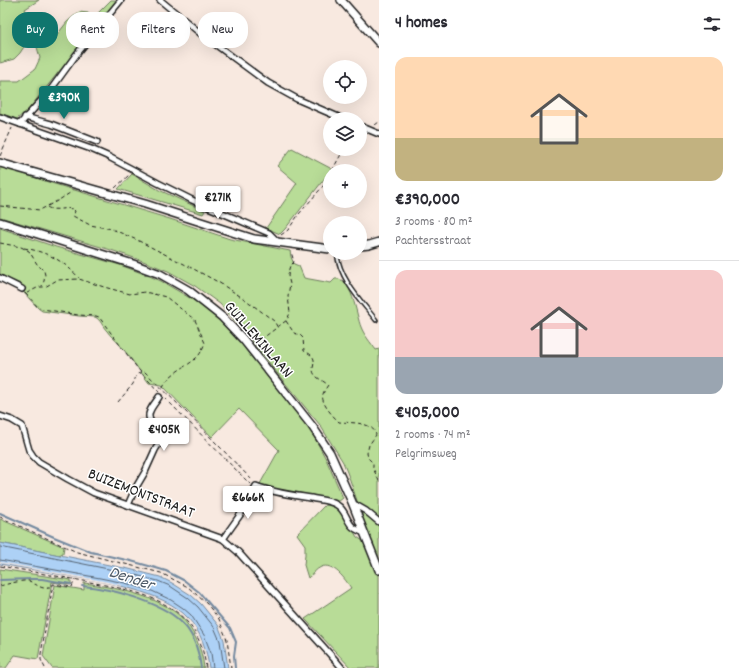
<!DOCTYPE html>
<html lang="en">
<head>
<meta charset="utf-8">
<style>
  :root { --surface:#fff; --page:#f7f7f7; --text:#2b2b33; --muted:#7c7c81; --line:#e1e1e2; --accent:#0f766e }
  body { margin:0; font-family:Dekko,sans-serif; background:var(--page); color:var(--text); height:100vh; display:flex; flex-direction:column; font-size:15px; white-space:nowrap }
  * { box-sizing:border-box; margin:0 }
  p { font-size:13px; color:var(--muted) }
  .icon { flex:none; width:22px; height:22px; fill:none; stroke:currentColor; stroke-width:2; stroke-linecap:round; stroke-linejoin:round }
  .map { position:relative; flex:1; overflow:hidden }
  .side { display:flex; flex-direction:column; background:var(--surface); width:360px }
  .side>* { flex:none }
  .top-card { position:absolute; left:12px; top:12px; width:307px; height:36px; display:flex; gap:8px }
  .fabs { position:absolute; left:323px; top:60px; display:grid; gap:8px }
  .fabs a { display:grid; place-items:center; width:44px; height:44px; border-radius:50%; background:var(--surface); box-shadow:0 4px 16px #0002; font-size:20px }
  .price { position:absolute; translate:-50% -34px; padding:0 9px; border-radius:4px; background:#fff; color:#222; font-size:13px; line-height:26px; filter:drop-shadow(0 1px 2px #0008) }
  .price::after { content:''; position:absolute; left:50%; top:24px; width:12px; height:9px; margin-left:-6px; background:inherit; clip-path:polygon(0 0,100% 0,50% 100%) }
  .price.active { background:var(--accent); color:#fff }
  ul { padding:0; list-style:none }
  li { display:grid; align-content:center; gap:8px; height:212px; padding:0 16px }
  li+li { border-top:1px solid var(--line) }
  li span { display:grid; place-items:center; height:124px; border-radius:12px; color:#555 }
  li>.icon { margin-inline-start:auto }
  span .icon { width:72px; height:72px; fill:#fffc; stroke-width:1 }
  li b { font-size:17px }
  h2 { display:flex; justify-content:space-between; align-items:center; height:48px; padding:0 16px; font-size:17px }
  .tag { padding:0 14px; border-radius:16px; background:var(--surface); box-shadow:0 4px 16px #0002; font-size:14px; line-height:36px }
  .tag.active { background:var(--accent); color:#fff }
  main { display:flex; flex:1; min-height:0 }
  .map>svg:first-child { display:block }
  .green { fill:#b8dc97; stroke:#6a7c5a }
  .water { fill:#add1f6; stroke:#73899f }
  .pier { fill:#f8e9e0 }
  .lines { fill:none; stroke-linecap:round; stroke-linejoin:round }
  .shore { stroke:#566473; stroke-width:1 }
  .stream { stroke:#73899f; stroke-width:2 }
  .lane-casing { stroke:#1c1c1c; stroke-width:5.5 }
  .street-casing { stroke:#1c1c1c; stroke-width:8 }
  .secondary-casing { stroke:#1c1c1c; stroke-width:10 }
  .path { stroke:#1c1c1c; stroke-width:1; stroke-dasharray:4 3; stroke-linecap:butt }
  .lane { stroke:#fff; stroke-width:2.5 }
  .street { stroke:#fff; stroke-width:5 }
  .secondary { stroke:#fff; stroke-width:7 }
  .labels { text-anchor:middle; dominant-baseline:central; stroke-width:3; stroke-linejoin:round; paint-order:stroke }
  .street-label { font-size:16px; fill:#1c1c1c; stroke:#fff }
  .water-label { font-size:17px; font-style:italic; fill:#4f5b68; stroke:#fff }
</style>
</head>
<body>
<main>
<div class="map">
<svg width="379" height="668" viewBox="0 0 379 668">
  <rect width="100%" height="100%" fill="#f8e9e0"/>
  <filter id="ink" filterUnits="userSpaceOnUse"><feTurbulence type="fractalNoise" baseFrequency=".025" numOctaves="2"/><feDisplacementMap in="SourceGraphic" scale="8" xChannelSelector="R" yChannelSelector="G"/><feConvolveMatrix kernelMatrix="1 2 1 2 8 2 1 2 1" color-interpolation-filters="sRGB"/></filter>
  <g filter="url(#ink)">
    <g class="green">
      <path d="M0 0H39L25 9 30 18 37 25V30L30 29 28 31 27 42 20 53 14 59 0 63Z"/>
      <path d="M111 0H119L102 18 98 13Z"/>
      <path d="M79 12 88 13 98 23 28 110 17 119 0 113V81H19L35 69 40 58 37 47 41 36 49 35 56 36 67 22Z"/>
      <path d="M292 148 332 169 285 229 280 234 266 228 297 183 277 166Z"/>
      <path d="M0 166 48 182 170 219 230 239 290 251 291 257 294 264 299 266 304 278 331 283 335 279C352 276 356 315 361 327 364 335 371 343 376 350L379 349V668H351L305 619 351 588C345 579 333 562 321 567 316 569 312 575 308 578L304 565 305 555V545L297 534 324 506 329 504 336 506 341 510 357 537 363 541 370 539 350 480 343 462 320 425 285 383 244 331 220 304 195 286 168 271 143 261 111 250 0 217Z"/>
      <path d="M132 174 159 190 205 211 203 214 118 189Z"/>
      <path d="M0 228 56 247 120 265 147 275 161 281 200 304 216 317 242 345 312 433 326 459 343 498 338 502 332 499 265 487 260 484 279 450 239 409 212 437 162 385 149 383C139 370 130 357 120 345 116 340 110 336 107 331 102 326 101 320 95 317L79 316 42 311 38 308 24 293 25 289 21 284 0 275Z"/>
      <path d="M0 519 64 547 63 553 59 555 0 543Z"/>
      <path d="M0 569 71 580V585L52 582 38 659 15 655 6 668H0Z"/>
      <path d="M84 583C113 587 158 596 180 616 194 629 202 649 204 668H52L43 656 55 585 84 590Z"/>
    </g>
    <path class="water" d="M0 543 129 569 160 577 172 583 191 595 201 604 218 625 224 640 228 668H209C207 650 201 632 188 618 164 591 104 582 69 576 46 572 23 568 0 564Z"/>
    <path class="pier" d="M0 562 103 581 122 585V586L0 563Z"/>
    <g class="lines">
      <g class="shore">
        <path d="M0 547 128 573 158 581 170 586 188 598 198 607 214 627 220 641 224 668"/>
        <path d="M0 560 100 578 125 583 152 591 171 600 183 608 191 615 204 635 211 653 213 668"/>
      </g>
      <g class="stream">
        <path d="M0 513 54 537 91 552 131 561 156 568 166 571 185 581 199 592 230 628 236 642 234 656 235 668"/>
        <path d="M0 580 31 579H42L71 584"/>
        <path d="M82 586C109 588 161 602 180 621 193 632 199 652 201 668"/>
      </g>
      <g class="lane-casing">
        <path id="lane" d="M337 253C339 278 361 301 376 320"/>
      </g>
      <g class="street-casing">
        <g id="street">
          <path d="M160 0 200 33 268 83 297 99 343 119"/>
          <path d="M0 117 91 149 107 156 158 183 192 200 269 233 278 242"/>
          <path d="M25 117 51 124 97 142"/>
          <path d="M20 124 49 92 76 55 121 0"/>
          <path d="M360 126 379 134"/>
          <path d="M0 278 22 289"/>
          <path d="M0 416 12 420 22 426 29 450 33 456 39 462 68 479 94 493 223 539 238 552 337 662 342 668"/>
          <path d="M352 503 366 511 379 522"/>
          <path d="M128 505 135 489 145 472 155 450 165 434C158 428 145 422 150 411 152 406 156 402 159 397"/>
          <path d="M223 539 240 515 256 486C274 493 292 495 311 498 319 500 330 500 337 505 346 510 346 521 353 527 356 530 360 531 364 533"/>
        </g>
      </g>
      <g class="secondary-casing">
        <g id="secondary">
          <path d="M341 0 379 43"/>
          <path d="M0 163 145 204 254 239 330 249"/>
          <path d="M0 222 133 264 160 274 188 290 222 317 243 339 312 426 330 453 352 502 379 570"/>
          <path d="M360 246 369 245 379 242"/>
        </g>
      </g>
      <g class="path">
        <path d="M375 125 379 122"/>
        <path d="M0 156 12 128"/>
        <path d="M333 171 334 167 344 149"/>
        <path d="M115 188 129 175"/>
        <path d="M0 206 40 210 59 200 73 191"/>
        <path d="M47 207C54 212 65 207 73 209L75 211 73 216 90 225 112 229 139 241 188 266 218 282 246 300 274 321 278 328"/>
        <path d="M281 235 288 230 299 214 330 178"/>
        <path d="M0 243 21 247 29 251 37 264 44 271 45 275 44 281 42 286"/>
        <path d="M24 248C47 252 63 260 79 278"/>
        <path d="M25 293 39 308 43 309 78 315 96 316 99 317 138 369 159 392"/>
        <path d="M27 293 39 287H45L57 280 79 279 104 287 130 294 145 292 166 297 195 320 205 343C203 347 202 351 199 355 188 368 169 371 162 389"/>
        <path d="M286 321 294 333 300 335 303 338 304 351C323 359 308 366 315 375 318 379 324 381 328 385 326 388 324 391 323 394 320 403 333 416 339 422 350 423 373 421 376 435L369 445 367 453 368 458 373 463V468L379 481"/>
        <path d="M255 344 287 320 290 313 288 296 290 284 288 276 289 269 290 266 294 262 292 255 291 251"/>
        <path d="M165 398 250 484"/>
        <path d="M118 402 133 384 137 374 145 372 183 409 253 481"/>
        <path d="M0 517 77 552 161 573 188 587 207 604 219 619 227 640 231 668"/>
        <path d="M0 566C28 571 56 576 84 581 138 591 199 601 206 668"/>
        <path d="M0 586C7 584 22 580 29 581 35 583 40 589 47 588V587H52"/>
        <path d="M45 668 41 660V654L53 584 72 587 75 579"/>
      </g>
      <use href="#lane" class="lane"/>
      <use href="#street" class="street"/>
      <use href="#secondary" class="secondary"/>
    </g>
  </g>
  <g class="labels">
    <g class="street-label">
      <text transform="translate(258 340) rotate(49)">GUILLEMINLAAN</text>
      <text transform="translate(141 494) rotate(21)">BUIZEMONTSTRAAT</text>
    </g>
    <g class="water-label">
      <text transform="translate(131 580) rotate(18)">Dender</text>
    </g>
  </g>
</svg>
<div class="fabs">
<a><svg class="icon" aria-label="locate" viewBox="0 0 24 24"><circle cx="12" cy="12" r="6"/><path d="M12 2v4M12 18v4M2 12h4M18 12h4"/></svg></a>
<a><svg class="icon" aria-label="layers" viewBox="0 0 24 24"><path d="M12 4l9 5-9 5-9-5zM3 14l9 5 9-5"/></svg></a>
<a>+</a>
<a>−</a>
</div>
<b class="price active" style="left:64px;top:120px">€390K</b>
<b class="price" style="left:218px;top:220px">€271K</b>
<b class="price" style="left:164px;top:452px">€405K</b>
<b class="price" style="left:248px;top:520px">€666K</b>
<div class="top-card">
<a class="tag active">Buy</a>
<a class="tag">Rent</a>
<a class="tag">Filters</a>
<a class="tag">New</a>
</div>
</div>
<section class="side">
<h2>4 homes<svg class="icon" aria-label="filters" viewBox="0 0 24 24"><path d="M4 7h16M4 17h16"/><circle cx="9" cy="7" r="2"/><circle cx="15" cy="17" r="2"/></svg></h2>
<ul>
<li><span style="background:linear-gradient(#ffd9b3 65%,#c2b280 0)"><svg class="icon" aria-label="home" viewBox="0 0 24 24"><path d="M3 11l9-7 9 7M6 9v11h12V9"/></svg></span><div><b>€390,000</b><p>3 rooms · 80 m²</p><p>Pachtersstraat</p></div></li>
<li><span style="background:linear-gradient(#f6c9c9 70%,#9aa5b1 0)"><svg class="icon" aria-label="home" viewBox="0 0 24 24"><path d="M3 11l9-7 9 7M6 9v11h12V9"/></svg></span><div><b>€405,000</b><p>2 rooms · 74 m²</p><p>Pelgrimsweg</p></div></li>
</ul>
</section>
</main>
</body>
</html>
